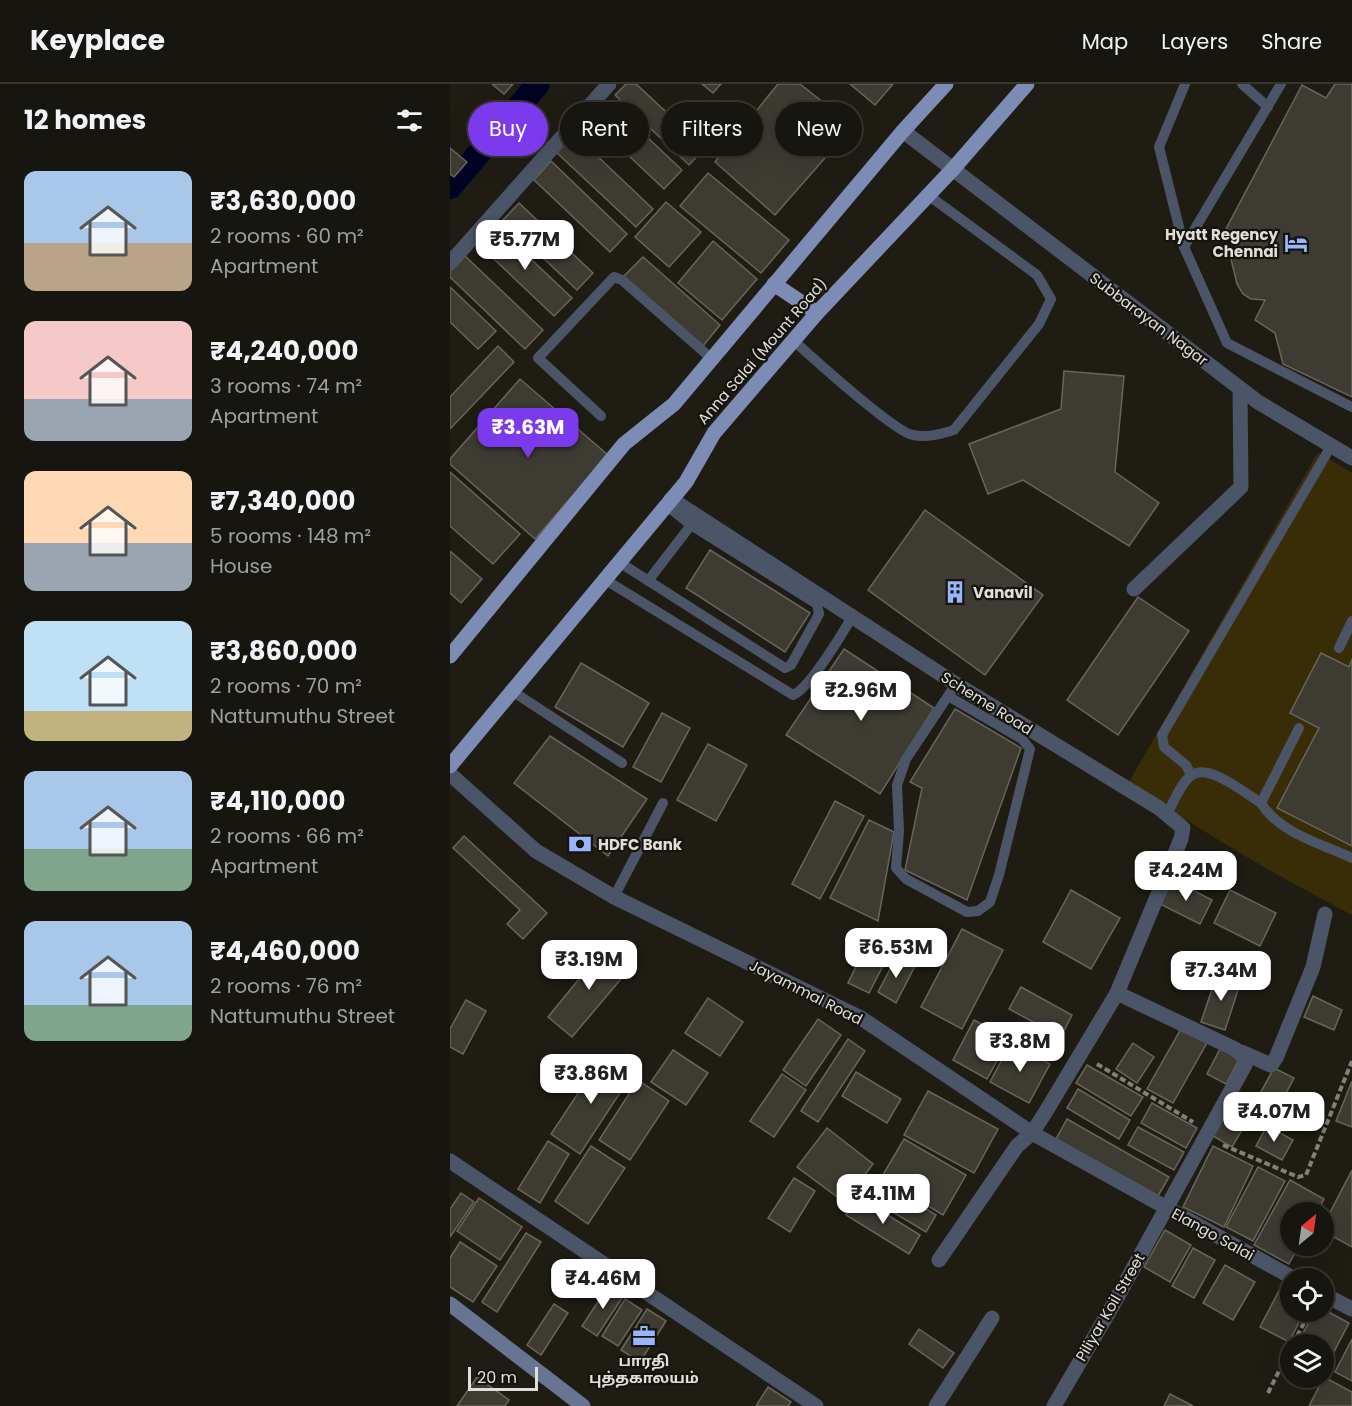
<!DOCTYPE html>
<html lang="en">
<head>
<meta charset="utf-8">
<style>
  :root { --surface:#17150f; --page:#201e18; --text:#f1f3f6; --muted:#9e9f9e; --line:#36342f; --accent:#7c3aed }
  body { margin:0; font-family:Poppins,"Noto Sans Tamil",sans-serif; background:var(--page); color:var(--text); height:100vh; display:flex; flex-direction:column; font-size:22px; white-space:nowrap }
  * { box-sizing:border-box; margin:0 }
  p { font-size:20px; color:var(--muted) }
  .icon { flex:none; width:33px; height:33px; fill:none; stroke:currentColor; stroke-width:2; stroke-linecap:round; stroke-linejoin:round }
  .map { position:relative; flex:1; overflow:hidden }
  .drawer { display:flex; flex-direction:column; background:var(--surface); width:450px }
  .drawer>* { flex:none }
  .top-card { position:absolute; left:18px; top:18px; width:570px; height:54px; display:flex; gap:12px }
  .needle { width:39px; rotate:29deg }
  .tools { position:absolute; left:830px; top:1118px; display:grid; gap:12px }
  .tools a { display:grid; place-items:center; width:54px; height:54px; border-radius:50%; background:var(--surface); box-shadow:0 6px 24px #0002,0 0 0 2px var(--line); font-size:30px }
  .scale { position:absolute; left:18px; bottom:15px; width:70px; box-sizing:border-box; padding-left:6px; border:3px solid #e0ded9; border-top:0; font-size:16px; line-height:21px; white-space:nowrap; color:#e0ded9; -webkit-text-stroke:4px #15130c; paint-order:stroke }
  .price { position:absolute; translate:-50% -51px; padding:0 14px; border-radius:12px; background:#fff; color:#222; font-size:20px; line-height:39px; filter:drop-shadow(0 2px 3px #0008) }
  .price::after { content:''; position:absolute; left:50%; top:36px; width:18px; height:14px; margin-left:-9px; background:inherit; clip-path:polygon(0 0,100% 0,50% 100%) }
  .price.current { background:var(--accent); color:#fff }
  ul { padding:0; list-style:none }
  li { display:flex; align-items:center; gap:18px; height:150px; padding:0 24px }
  li span { display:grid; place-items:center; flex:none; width:168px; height:120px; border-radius:12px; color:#555 }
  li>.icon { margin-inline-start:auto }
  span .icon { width:72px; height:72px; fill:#fffc; stroke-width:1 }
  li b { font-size:26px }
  h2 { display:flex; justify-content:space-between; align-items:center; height:72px; padding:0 24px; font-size:26px }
  .pill { padding:0 21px; border-radius:27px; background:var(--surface); box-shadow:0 6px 24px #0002,0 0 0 2px var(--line); font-size:21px; line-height:54px }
  .pill.current { background:var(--accent); color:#fff }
  header { display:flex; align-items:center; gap:36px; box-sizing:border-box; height:84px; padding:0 30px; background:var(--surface); border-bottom:2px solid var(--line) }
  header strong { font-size:28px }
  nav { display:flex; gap:33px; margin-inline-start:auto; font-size:21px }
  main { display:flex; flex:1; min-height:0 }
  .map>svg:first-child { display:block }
  .green { fill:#382d06 }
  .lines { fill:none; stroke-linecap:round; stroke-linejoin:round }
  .canal { stroke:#010325; stroke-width:24 }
  .building { fill:#3e3b33; stroke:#68655c; stroke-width:1.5 }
  .path { stroke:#83807a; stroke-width:4; stroke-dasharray:6 3; stroke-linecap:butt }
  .lane { stroke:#4c5467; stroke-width:10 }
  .street { stroke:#4c5467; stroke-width:15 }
  .secondary { stroke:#677492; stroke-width:15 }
  .primary { stroke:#7c8cb4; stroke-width:15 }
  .labels { text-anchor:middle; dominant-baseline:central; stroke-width:4.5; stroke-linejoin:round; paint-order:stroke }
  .poi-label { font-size:15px; font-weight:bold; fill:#e0ded9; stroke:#15130c; text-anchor:start }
  .street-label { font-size:15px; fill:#e0ded9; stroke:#15130c }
</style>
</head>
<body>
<header>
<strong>Keyplace</strong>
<nav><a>Map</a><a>Layers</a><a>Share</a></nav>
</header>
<main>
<section class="drawer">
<h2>12 homes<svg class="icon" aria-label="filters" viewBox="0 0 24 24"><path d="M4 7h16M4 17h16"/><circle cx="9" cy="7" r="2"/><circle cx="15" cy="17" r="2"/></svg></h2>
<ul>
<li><span style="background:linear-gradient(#a9c7e8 60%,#b9a48a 0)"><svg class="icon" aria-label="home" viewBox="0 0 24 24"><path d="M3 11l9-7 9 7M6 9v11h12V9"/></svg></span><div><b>₹3,630,000</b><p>2 rooms · 60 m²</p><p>Apartment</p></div></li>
<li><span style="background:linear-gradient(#f6c9c9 65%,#9aa5b1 0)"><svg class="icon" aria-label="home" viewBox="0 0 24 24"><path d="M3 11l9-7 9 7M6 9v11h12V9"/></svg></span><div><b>₹4,240,000</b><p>3 rooms · 74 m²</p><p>Apartment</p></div></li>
<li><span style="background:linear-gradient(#ffd9b3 60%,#9aa5b1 0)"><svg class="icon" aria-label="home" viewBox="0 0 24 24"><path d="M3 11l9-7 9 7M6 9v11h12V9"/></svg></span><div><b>₹7,340,000</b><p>5 rooms · 148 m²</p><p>House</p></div></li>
<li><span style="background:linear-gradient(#bfe0f5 75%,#c2b280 0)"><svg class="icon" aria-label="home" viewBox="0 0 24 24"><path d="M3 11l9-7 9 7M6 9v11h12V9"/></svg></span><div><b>₹3,860,000</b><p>2 rooms · 70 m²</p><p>Nattumuthu Street</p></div></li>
<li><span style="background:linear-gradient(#a9c7e8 65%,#7fa58c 0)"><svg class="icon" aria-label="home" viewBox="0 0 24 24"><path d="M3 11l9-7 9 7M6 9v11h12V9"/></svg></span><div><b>₹4,110,000</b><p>2 rooms · 66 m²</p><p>Apartment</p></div></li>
<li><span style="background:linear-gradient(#a9c7e8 70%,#7fa58c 0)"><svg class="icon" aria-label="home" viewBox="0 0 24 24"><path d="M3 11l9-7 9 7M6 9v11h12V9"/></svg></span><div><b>₹4,460,000</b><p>2 rooms · 76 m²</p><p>Nattumuthu Street</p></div></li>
</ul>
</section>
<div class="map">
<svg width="902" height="1322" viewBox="0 0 902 1322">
  <rect width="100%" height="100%" fill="#1f1c14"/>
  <path class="green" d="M868 368 902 389V831C825 791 750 747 679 698Z"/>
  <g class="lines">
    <path class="canal" d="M0 103 88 0"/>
  </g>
  <g class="building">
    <path d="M42 0H63L54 10Z"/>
    <path d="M176 0H186L255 64 239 81 165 11Z"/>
    <path d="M252 0H271L263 9Z"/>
    <path d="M328 0H350L403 42 325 131 265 78Z"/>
    <path d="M400 0H443L425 21Z"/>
    <path d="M885 0H902V313L833 280 825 249 805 236 815 216 801 215 793 210 787 200 781 175 785 164 794 154 776 145 852 1 876 14Z"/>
    <path d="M161 19 232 86 214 105 143 38Z"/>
    <path d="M124 50 203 125 186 143 106 68Z"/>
    <path d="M0 64 17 78 4 93 0 90Z"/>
    <path d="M101 77 177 150 160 168 84 96Z"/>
    <path d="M258 89 339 156 311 189 230 122Z"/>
    <path d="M216 118 251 148 219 183 185 153Z"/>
    <path d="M69 119 143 189 127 206 53 136Z"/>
    <path d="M45 141 122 214 104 232 28 160Z"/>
    <path d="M263 157 307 195 272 236 228 199Z"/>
    <path d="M15 172 93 246 75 265 0 193V187Z"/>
    <path d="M193 173 270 241 253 262 173 193Z"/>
    <path d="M0 203 46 247 28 265 0 238Z"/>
    <path d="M48 262 64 278 0 345V313Z"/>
    <path d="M614 287 674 292 665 388 709 419 679 462 573 396 538 410 519 360 611 325Z"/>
    <path d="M70 295 158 371 85 455 0 380V375Z"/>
    <path d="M0 388 70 450 43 480 0 442Z"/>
    <path d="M475 426 593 511 535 591 418 506Z"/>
    <path d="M260 466 360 529 335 568 236 504Z"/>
    <path d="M0 467 32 495 11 519 0 509Z"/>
    <path d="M688 513 739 547 668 651 617 616Z"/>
    <path d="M394 565 484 624 430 710 336 651Z"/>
    <path d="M871 569 899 583 902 575V762L827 724 869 644 840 629Z"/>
    <path d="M131 579 199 619 173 663 105 623Z"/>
    <path d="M505 625 571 664 517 816 455 786 472 704 460 698Z"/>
    <path d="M212 629 240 644 211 698 183 683Z"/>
    <path d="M100 652 197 715 158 772 64 699Z"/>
    <path d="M258 660 297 681 266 737 227 716Z"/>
    <path d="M385 717 414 732 370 815 342 800Z"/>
    <path d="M419 736 444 748 428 837 380 814Z"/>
    <path d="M14 752 97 829 73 855 57 840 70 826 3 764Z"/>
    <path d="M723 796 762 816 750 840 710 820Z"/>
    <path d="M621 806 670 834 641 885 593 858Z"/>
    <path d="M780 806 826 829 810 862 764 839Z"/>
    <path d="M512 845 553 866 512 945 471 923Z"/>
    <path d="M417 860 439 870 419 909 398 899Z"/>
    <path d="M156 862 181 883 122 953 98 933Z"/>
    <path d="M447 872 465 882 446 919 428 908Z"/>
    <path d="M767 890 791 897 775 946 751 938Z"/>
    <path d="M571 903 622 931 611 953 559 925Z"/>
    <path d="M863 912 892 926 884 946 854 933Z"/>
    <path d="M258 914 293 938 270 972 235 949Z"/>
    <path d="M16 916 36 927 13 970 0 963V945Z"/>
    <path d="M368 935 391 951 356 1002 333 986Z"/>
    <path d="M524 936 559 955 537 995 503 976Z"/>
    <path d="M732 943 758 957 723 1019 697 1005Z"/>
    <path d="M398 955 415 967 368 1038 351 1027Z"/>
    <path d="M561 959 600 980 579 1019 540 998Z"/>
    <path d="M683 959 704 973 687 999 666 985Z"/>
    <path d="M771 963 790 974 776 1000 757 990Z"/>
    <path d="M223 966 258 989 236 1021 201 998Z"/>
    <path d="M152 973 181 992 130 1070 101 1050Z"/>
    <path d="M637 981 693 1013 681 1032 626 999Z"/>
    <path d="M824 984 844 994 826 1028 806 1017Z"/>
    <path d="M406 988 451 1015 437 1039 392 1012Z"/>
    <path d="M332 990 356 1006 324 1053 300 1037Z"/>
    <path d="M188 996 219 1017 180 1076 149 1056Z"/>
    <path d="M902 997V1043L886 1037Z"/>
    <path d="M628 1005 680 1036 669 1055 617 1024Z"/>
    <path d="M478 1007 548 1045 524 1089 454 1051Z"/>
    <path d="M702 1019 747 1044 736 1064 691 1039Z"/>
    <path d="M777 1028 796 1039 782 1063 763 1052Z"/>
    <path d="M617 1035 719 1093 708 1112 606 1055Z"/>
    <path d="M817 1042 843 1056 832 1076 806 1062Z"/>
    <path d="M688 1043 734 1068 724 1086 678 1061Z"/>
    <path d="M377 1044 423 1080 394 1118 347 1083Z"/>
    <path d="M454 1055 516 1091 493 1131 431 1094Z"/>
    <path d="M98 1057 119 1070 90 1119 68 1105Z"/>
    <path d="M141 1062 175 1084 138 1140 105 1117Z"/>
    <path d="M763 1062 803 1082 774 1143 733 1123Z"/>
    <path d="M808 1083 835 1097 803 1157 776 1143Z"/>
    <path d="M902 1086V1163L873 1147V1142Z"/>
    <path d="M422 1092 486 1131 476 1148 411 1109Z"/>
    <path d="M344 1094 365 1107 340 1148 318 1134Z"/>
    <path d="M840 1096 874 1115 867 1128H840V1161H849L839 1180 804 1161Z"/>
    <path d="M11 1109 24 1118 0 1153V1125Z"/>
    <path d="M407 1112 470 1151 459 1170 396 1131Z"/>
    <path d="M29 1114 72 1143 50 1176 7 1147Z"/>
    <path d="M715 1146 741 1161 720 1198 694 1183Z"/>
    <path d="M76 1149 91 1158 47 1228 32 1218Z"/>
    <path d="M10 1158 47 1182 23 1218 0 1203V1174Z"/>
    <path d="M743 1164 765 1176 744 1214 722 1202Z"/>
    <path d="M775 1181 805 1198 783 1236 753 1219Z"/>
    <path d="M833 1199 840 1202V1227H855L839 1258 810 1243Z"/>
    <path d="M159 1201 174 1211 147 1252 132 1242Z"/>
    <path d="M175 1215 192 1226 168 1262 152 1252Z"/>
    <path d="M104 1220 118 1229 91 1271 77 1261Z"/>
    <path d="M197 1225 216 1237 190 1278 171 1266Z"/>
    <path d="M873 1225 899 1239 875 1285 873 1260H847L865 1227Z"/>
    <path d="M469 1245 504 1269 493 1284 459 1260Z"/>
    <path d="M902 1255V1297L885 1288Z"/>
    <path d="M27 1293 59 1316 55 1322H7Z"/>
    <path d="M874 1293 902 1308V1322H859Z"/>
    <path d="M318 1303 341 1318 338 1322H306Z"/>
    <path d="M720 1310 743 1322H714Z"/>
  </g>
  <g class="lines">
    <g class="path">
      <path d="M647 980 743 1038"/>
      <path d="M773 1061 848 1093 856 1091 902 977"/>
      <path d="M843 1260 860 1227"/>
      <path d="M818 1309 840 1265"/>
    </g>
    <g class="lane">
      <path d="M735 0 709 63 734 163 777 259 902 323"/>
      <path d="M792 0 818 23"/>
      <path d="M734 163 831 0"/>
      <path d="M344 257C363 274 444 348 463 351 477 354 491 350 504 346L589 240 601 215 587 191 478 111"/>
      <path d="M151 332 88 274 164 193 172 196 262 275"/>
      <path d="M169 478 335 584 341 581 369 530 367 520 241 441 216 421"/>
      <path d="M154 495 343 611C359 605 392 550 402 533"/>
      <path d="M198 497 241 441"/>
      <path d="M889 564 902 537"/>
      <path d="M62 607 172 679"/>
      <path d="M498 612 572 655 580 665 549 791 540 818 528 827 517 828 456 795 446 784 449 747 447 701 456 675 506 600"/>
      <path d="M741 691 736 681 714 663 712 651 881 362"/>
      <path d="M811 719C829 749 872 760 902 774"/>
      <path d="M717 730C724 718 731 698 742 691 759 679 796 710 811 719L849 644"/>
      <path d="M164 813 213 719"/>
    </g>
    <g class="street">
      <path d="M453 47 808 318 902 374"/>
      <path d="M0 179 159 0"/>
      <path d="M221 415 506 600 709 724 733 744 731 755 667 909 595 1029 582 1049 567 1062 489 1176"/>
      <path d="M684 505 791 403 790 305"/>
      <path d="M0 690 86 767 164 813 411 934 582 1049 843 1194"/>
      <path d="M791 968 821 981 826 974 863 883 875 830"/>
      <path d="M0 1077 366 1322"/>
      <path d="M873 1210 902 1225"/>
      <path d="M486 1322 542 1234"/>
      <path d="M604 1322 663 1221 795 981 796 975 785 965 667 909"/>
    </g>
    <path class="secondary" d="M0 1220 133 1322"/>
    <g class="primary">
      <path d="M324 200 367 229"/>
      <path d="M0 572 174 360 224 320 453 47 496 0"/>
      <path d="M0 682 236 398 264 349 367 229 503 85 577 0"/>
    </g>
  </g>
  <defs>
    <g id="hotel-bare" transform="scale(1.8)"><path d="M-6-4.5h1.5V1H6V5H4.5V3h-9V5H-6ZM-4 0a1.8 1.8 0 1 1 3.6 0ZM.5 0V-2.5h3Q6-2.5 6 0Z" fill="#99b5fd" stroke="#15130c" stroke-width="2.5" paint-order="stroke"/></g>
    <g id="building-bare" transform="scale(1.8)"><path d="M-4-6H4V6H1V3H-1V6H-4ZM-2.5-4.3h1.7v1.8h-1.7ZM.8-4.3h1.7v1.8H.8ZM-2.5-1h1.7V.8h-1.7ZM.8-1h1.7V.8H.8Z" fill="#99b5fd" stroke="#15130c" stroke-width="2.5" paint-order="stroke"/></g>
    <g id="bank-bare" transform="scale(1.8)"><path d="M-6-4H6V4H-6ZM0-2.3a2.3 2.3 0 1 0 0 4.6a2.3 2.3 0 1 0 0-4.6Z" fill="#99b5fd" stroke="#15130c" stroke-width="2.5" paint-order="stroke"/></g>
    <g id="office-bare" transform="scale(1.8)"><path d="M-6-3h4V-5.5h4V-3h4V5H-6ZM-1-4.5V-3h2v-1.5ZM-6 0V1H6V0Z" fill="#99b5fd" stroke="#15130c" stroke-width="2.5" paint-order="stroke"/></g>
  </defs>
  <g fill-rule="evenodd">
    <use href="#hotel-bare" x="846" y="159"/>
    <use href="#building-bare" x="505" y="508"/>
    <use href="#bank-bare" x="130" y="760"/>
    <use href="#office-bare" x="194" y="1252"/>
  </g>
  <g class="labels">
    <g class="poi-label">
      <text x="828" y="150" text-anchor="end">Hyatt Regency<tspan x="828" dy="17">Chennai</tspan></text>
      <text x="523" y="508">Vanavil</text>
      <text x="148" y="760">HDFC Bank</text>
      <text x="194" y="1276" text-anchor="middle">பாரதி<tspan x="194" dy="17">புத்தகாலயம்</tspan></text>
    </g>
    <g class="street-label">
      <text transform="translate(699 235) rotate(37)">Subbarayan Nagar</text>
      <text transform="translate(312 267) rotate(-49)">Anna Salai (Mount Road)</text>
      <text transform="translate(537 619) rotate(32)">Scheme Road</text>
      <text transform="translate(356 908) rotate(27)">Jayammal Road</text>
      <text transform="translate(763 1150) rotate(29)">Elango Salai</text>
      <text transform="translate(660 1223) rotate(-60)">Piliyar Koil Street</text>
    </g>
  </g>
</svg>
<div class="tools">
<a><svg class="needle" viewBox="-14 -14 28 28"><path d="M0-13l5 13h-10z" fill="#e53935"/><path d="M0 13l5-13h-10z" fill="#9e9f9e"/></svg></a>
<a><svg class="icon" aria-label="locate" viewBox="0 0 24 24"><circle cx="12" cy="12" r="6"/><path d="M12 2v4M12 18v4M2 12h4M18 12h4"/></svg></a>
<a><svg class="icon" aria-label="layers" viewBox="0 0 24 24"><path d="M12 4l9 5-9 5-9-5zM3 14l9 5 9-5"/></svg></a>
</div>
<div class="scale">20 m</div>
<b class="price" style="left:75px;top:187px">₹5.77M</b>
<b class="price current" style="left:78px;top:375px">₹3.63M</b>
<b class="price" style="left:411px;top:638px">₹2.96M</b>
<b class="price" style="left:736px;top:818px">₹4.24M</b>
<b class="price" style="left:446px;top:895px">₹6.53M</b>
<b class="price" style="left:139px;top:907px">₹3.19M</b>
<b class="price" style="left:771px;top:918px">₹7.34M</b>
<b class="price" style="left:570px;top:989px">₹3.8M</b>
<b class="price" style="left:141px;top:1021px">₹3.86M</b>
<b class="price" style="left:824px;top:1059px">₹4.07M</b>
<b class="price" style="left:433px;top:1141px">₹4.11M</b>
<b class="price" style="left:153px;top:1226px">₹4.46M</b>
<div class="top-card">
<a class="pill current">Buy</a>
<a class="pill">Rent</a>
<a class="pill">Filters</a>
<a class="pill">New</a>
</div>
</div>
</main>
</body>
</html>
